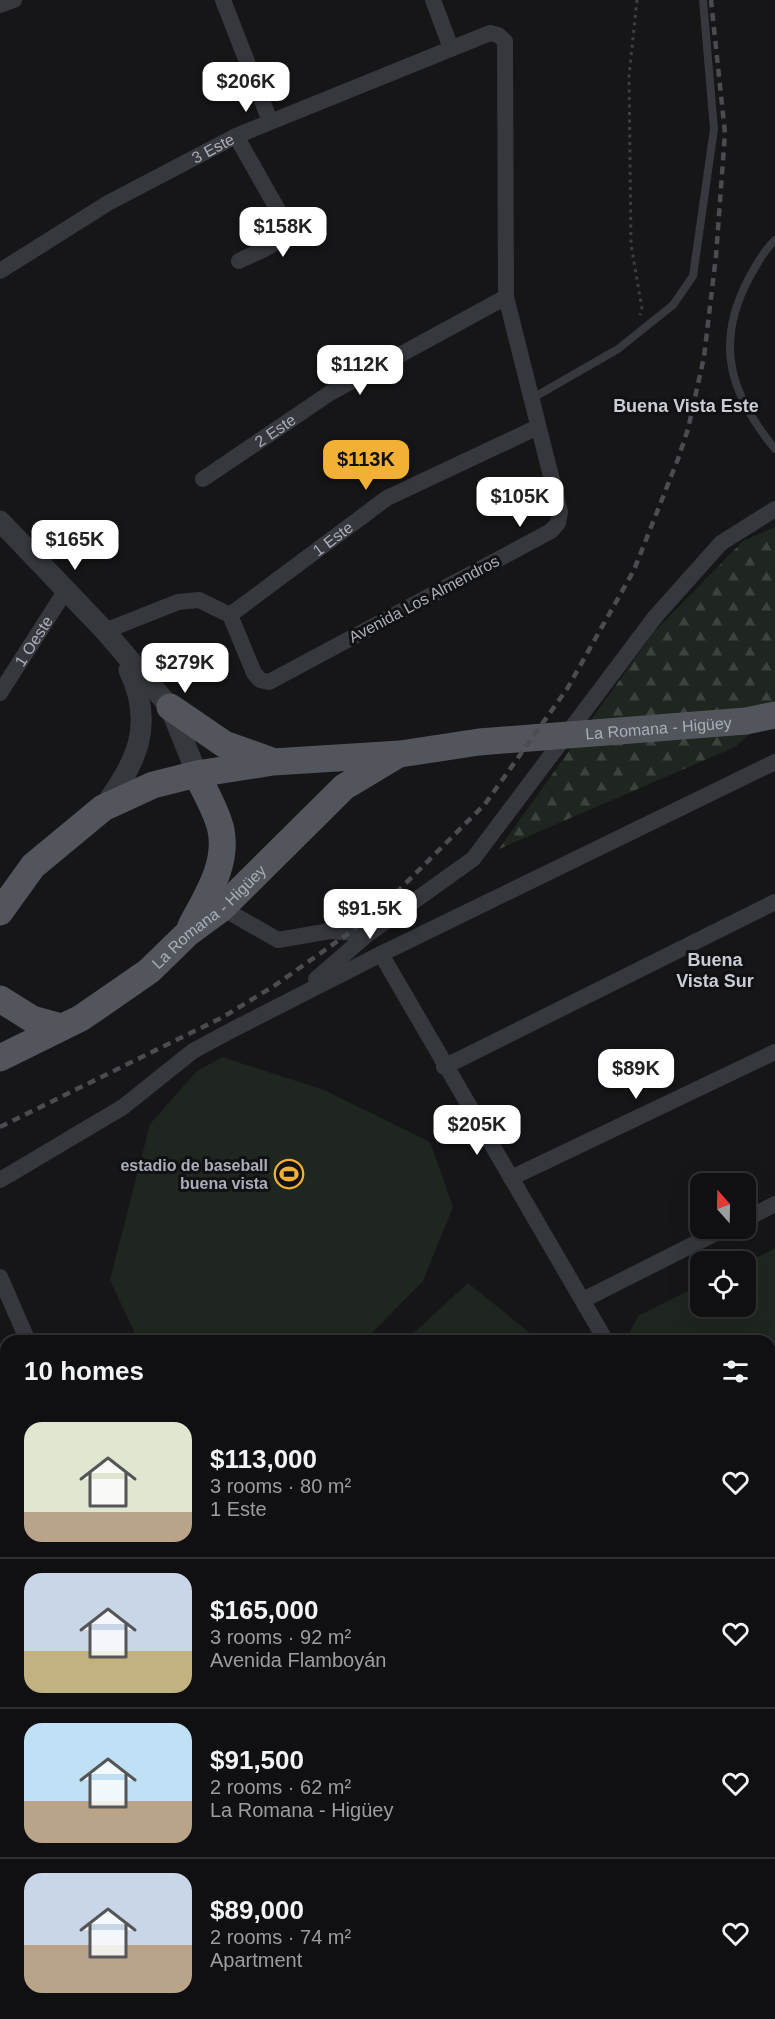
<!DOCTYPE html>
<html lang="en">
<head>
<meta charset="utf-8">
<style>
  :root { --surface:#101012; --page:#1e1e20; --text:#f1f3f6; --muted:#9c9d9f; --line:#303032; --accent:#f2b134 }
  body { margin:0; font-family:Helvetica,sans-serif; background:var(--page); color:var(--text); height:100vh; display:flex; flex-direction:column; font-size:22px; white-space:nowrap }
  * { box-sizing:border-box; margin:0 }
  p { font-size:20px; color:var(--muted) }
  .icon { flex:none; width:33px; height:33px; fill:none; stroke:currentColor; stroke-width:2; stroke-linecap:round; stroke-linejoin:round }
  .map { position:relative; flex:1; overflow:hidden }
  .drawer { position:absolute; left:0px; top:1335px; width:776px; height:684px; display:flex; flex-direction:column; background:var(--surface); border-radius:18px 18px 0 0; box-shadow:0 6px 24px #0002,0 0 0 2px var(--line) }
  .drawer>* { flex:none }
  .needle { width:39px; rotate:340deg }
  .buttons { position:absolute; left:690px; top:1173px; display:grid; gap:12px }
  .buttons a { display:grid; place-items:center; width:66px; height:66px; border-radius:12px; background:var(--surface); box-shadow:0 6px 24px #0002,0 0 0 2px var(--line); font-size:30px }
  .price { position:absolute; translate:-50% -51px; padding:0 14px; border-radius:12px; background:#fff; color:#222; font-size:20px; line-height:39px; filter:drop-shadow(0 2px 3px #0008) }
  .price::after { content:''; position:absolute; left:50%; top:36px; width:18px; height:14px; margin-left:-9px; background:inherit; clip-path:polygon(0 0,100% 0,50% 100%) }
  .price.selected { background:var(--accent); color:#111 }
  ul { padding:0; list-style:none }
  li { display:flex; align-items:center; gap:18px; height:150px; padding:0 24px }
  li+li { border-top:2px solid var(--line) }
  li span { display:grid; place-items:center; flex:none; width:168px; height:120px; border-radius:18px; color:#555 }
  li>.icon { margin-inline-start:auto }
  span .icon { width:72px; height:72px; fill:#fffc; stroke-width:1 }
  li b { font-size:26px }
  h2 { display:flex; justify-content:space-between; align-items:center; height:72px; padding:0 24px; font-size:26px }
  .map>svg:first-child { display:block }
  .built { fill:#222225 }
  .forest { fill:url(#forest-firs) }
  .park { fill:#1e261f }
  .water { fill:#2c353c }
  .pier { fill:#161618 }
  .lines { fill:none; stroke-linecap:round; stroke-linejoin:round }
  .path { stroke:#3d3f44; stroke-width:3; stroke-dasharray:3 4.5; stroke-linecap:butt }
  .service { stroke:#37383d; stroke-width:8 }
  .minor { stroke:#37383d; stroke-width:16 }
  .tertiary { stroke:#37383d; stroke-width:21 }
  .primary { stroke:#53555c; stroke-width:27 }
  .rail { stroke:#4a4c52; stroke-width:4.5; stroke-dasharray:8 6; stroke-linecap:butt }
  .labels { text-anchor:middle; dominant-baseline:central; stroke-width:6; stroke-linejoin:round; paint-order:stroke }
  .street-label { font-size:16px; fill:#a8adb8; stroke:#111113 }
  .poi-label { font-size:16px; font-weight:bold; fill:#a8adb8; stroke:#111113; text-anchor:end }
  .neighbourhood-label { font-size:18px; font-weight:bold; fill:#c9ccd4; stroke:#111113 }
</style>
</head>
<body>
<div class="map">
<svg width="775" height="2019" viewBox="0 0 775 2019">
  <defs>
    <pattern id="forest-firs" width="22" height="20" patternUnits="userSpaceOnUse" patternTransform="scale(1.5)"><rect width="22" height="20" fill="#1e261f"/><path d="M5 1l3.5 6h-7zM16 11l3.5 6h-7z" fill="#3c433d"/></pattern>
  </defs>
  <rect width="100%" height="100%" fill="#161618"/>
  <path class="built" d="M399 2013H657L659 2019H401Z"/>
  <path class="forest" d="M775 527V710L735 747 499 849 654 632 743 541Z"/>
  <g class="park">
    <path d="M222 1057 324 1090 430 1142 453 1207 423 1281 364 1341H147L135 1334 110 1280 150 1124 196 1072Z"/>
    <path d="M775 1248V1705L770 1706V1341H625L638 1316 700 1285V1306H746V1263Z"/>
    <path d="M468 1283 540 1341H405Z"/>
  </g>
  <path class="water" d="M0 1622 6 1635V2013H339L345 2019H0Z"/>
  <path class="pier" d="M236 2013H331L322 2019H240Z"/>
  <g class="lines">
    <path class="path" d="M637 0 629 76 631 244 642 309 640 315"/>
    <g class="service">
      <path d="M775 240C763 252 757 264 749 278 714 344 730 394 775 449"/>
      <path d="M531 399 618 349 673 305 693 276 714 129 703 0"/>
      <path d="M770 1934 775 1922"/>
    </g>
    <g class="minor">
      <path d="M223 0 270 121"/>
      <path d="M433 0 451 48"/>
      <path d="M0 5 14 0"/>
      <path d="M236 136 287 226C285 244 254 253 239 261"/>
      <path id="s1" d="M0 271 108 203 236 136 490 33 498 35 505 41 506 297 560 512 558 523 551 531 269 682 260 680 254 673 230 615 199 600 178 602 105 631"/>
      <path id="s2" d="M203 479 330 393 506 297"/>
      <path id="s3" d="M230 615 387 498 538 427"/>
      <path id="s4" d="M0 693 66 590"/>
      <path d="M222 908 278 940 330 931 368 934"/>
      <path d="M381 954 606 1341"/>
      <path d="M316 979 368 934 473 859 655 617 721 543 775 509"/>
      <path d="M444 1067 775 902"/>
      <path d="M511 1178 775 1052"/>
      <path d="M0 1180 123 1107 193 1051 232 1030 381 954 775 762"/>
      <path d="M746 1219 775 1204"/>
      <path d="M0 1277 28 1341"/>
      <path d="M583 1300 726 1228"/>
      <path d="M770 1760 775 1758"/>
      <path d="M453 2013 455 2019"/>
      <path d="M578 2019 598 2013"/>
    </g>
    <g class="tertiary">
      <path d="M0 521 105 631 170 707 197 774"/>
      <path d="M103 808C137 762 155 725 129 670"/>
    </g>
    <g class="primary">
      <path d="M170 707 224 744 269 760"/>
      <path id="s5" d="M0 912 33 866 103 808 153 785 197 774 273 762 400 754 479 742 746 721 775 715"/>
      <path d="M191 926C206 897 228 865 221 830 217 811 204 791 197 774"/>
      <path d="M0 999 32 1019 61 1027"/>
      <path id="s6" d="M0 1058 81 1018 149 971 188 933 222 908 344 787 394 757"/>
    </g>
    <path class="rail" d="M0 1127 223 1017 274 986 349 933 382 907 485 804 567 689 634 570 678 459 688 429 704 357 716 256 725 133 711 0"/>
  </g>
  <defs>
    <g id="stadium-ring" transform="scale(1.5)"><circle r="9.5" fill="#111113" stroke="#f2b134" stroke-width="1.5"/><path d="M0-5a6.5 5 0 1 0 0 10a6.5 5 0 1 0 0-10ZM-3.5-1.8h7v3.6h-7Z" fill="#f2b134"/></g>
  </defs>
  <g fill-rule="evenodd">
    <use href="#stadium-ring" x="289" y="1174"/>
  </g>
  <g class="labels">
    <g class="street-label">
      <text stroke="none"><textPath href="#s1" startOffset="246">3 Este</textPath></text>
      <text stroke="none"><textPath href="#s2" startOffset="87">2 Este</textPath></text>
      <text stroke="none"><textPath href="#s3" startOffset="128">1 Este</textPath></text>
      <text transform="translate(424 599) rotate(-28)">Avenida Los Almendros</text>
      <text stroke="none"><textPath href="#s4" startOffset="62">1 Oeste</textPath></text>
      <text stroke="none"><textPath href="#s5" startOffset="712">La Romana - Higüey</textPath></text>
      <text stroke="none"><textPath href="#s6" startOffset="254">La Romana - Higüey</textPath></text>
    </g>
    <g class="poi-label">
      <text x="268" y="1165">estadio de baseball<tspan x="268" dy="18">buena vista</tspan></text>
    </g>
    <g class="neighbourhood-label">
      <text x="686" y="406">Buena Vista Este</text>
      <text x="715" y="960">Buena<tspan x="715" dy="21">Vista Sur</tspan></text>
    </g>
  </g>
</svg>
<div class="buttons">
<a><svg class="needle" viewBox="-14 -14 28 28"><path d="M0-13l5 13h-10z" fill="#e53935"/><path d="M0 13l5-13h-10z" fill="#9c9d9f"/></svg></a>
<a><svg class="icon" aria-label="locate" viewBox="0 0 24 24"><circle cx="12" cy="12" r="6"/><path d="M12 2v4M12 18v4M2 12h4M18 12h4"/></svg></a>
</div>
<b class="price" style="left:246px;top:113px">$206K</b>
<b class="price" style="left:283px;top:258px">$158K</b>
<b class="price" style="left:360px;top:396px">$112K</b>
<b class="price selected" style="left:366px;top:491px">$113K</b>
<b class="price" style="left:520px;top:528px">$105K</b>
<b class="price" style="left:75px;top:571px">$165K</b>
<b class="price" style="left:185px;top:694px">$279K</b>
<b class="price" style="left:370px;top:940px">$91.5K</b>
<b class="price" style="left:636px;top:1100px">$89K</b>
<b class="price" style="left:477px;top:1156px">$205K</b>
<section class="drawer">
<h2>10 homes<svg class="icon" aria-label="filters" viewBox="0 0 24 24"><path d="M4 7h16M4 17h16"/><circle cx="9" cy="7" r="2"/><circle cx="15" cy="17" r="2"/></svg></h2>
<ul>
<li><span style="background:linear-gradient(#dfe7d0 75%,#b9a48a 0)"><svg class="icon" aria-label="home" viewBox="0 0 24 24"><path d="M3 11l9-7 9 7M6 9v11h12V9"/></svg></span><div><b>$113,000</b><p>3 rooms · 80 m²</p><p>1 Este</p></div><svg class="icon" aria-label="heart" viewBox="0 0 24 24"><path d="M12 20l-8-8c-3-5 5-10 8-4 3-6 11-1 8 4z"/></svg></li>
<li><span style="background:linear-gradient(#c9d6e8 65%,#c2b280 0)"><svg class="icon" aria-label="home" viewBox="0 0 24 24"><path d="M3 11l9-7 9 7M6 9v11h12V9"/></svg></span><div><b>$165,000</b><p>3 rooms · 92 m²</p><p>Avenida Flamboyán</p></div><svg class="icon" aria-label="heart" viewBox="0 0 24 24"><path d="M12 20l-8-8c-3-5 5-10 8-4 3-6 11-1 8 4z"/></svg></li>
<li><span style="background:linear-gradient(#bfe0f5 65%,#b9a48a 0)"><svg class="icon" aria-label="home" viewBox="0 0 24 24"><path d="M3 11l9-7 9 7M6 9v11h12V9"/></svg></span><div><b>$91,500</b><p>2 rooms · 62 m²</p><p>La Romana - Higüey</p></div><svg class="icon" aria-label="heart" viewBox="0 0 24 24"><path d="M12 20l-8-8c-3-5 5-10 8-4 3-6 11-1 8 4z"/></svg></li>
<li><span style="background:linear-gradient(#c9d6e8 60%,#b9a48a 0)"><svg class="icon" aria-label="home" viewBox="0 0 24 24"><path d="M3 11l9-7 9 7M6 9v11h12V9"/></svg></span><div><b>$89,000</b><p>2 rooms · 74 m²</p><p>Apartment</p></div><svg class="icon" aria-label="heart" viewBox="0 0 24 24"><path d="M12 20l-8-8c-3-5 5-10 8-4 3-6 11-1 8 4z"/></svg></li>
</ul>
</section>
</div>
</body>
</html>
